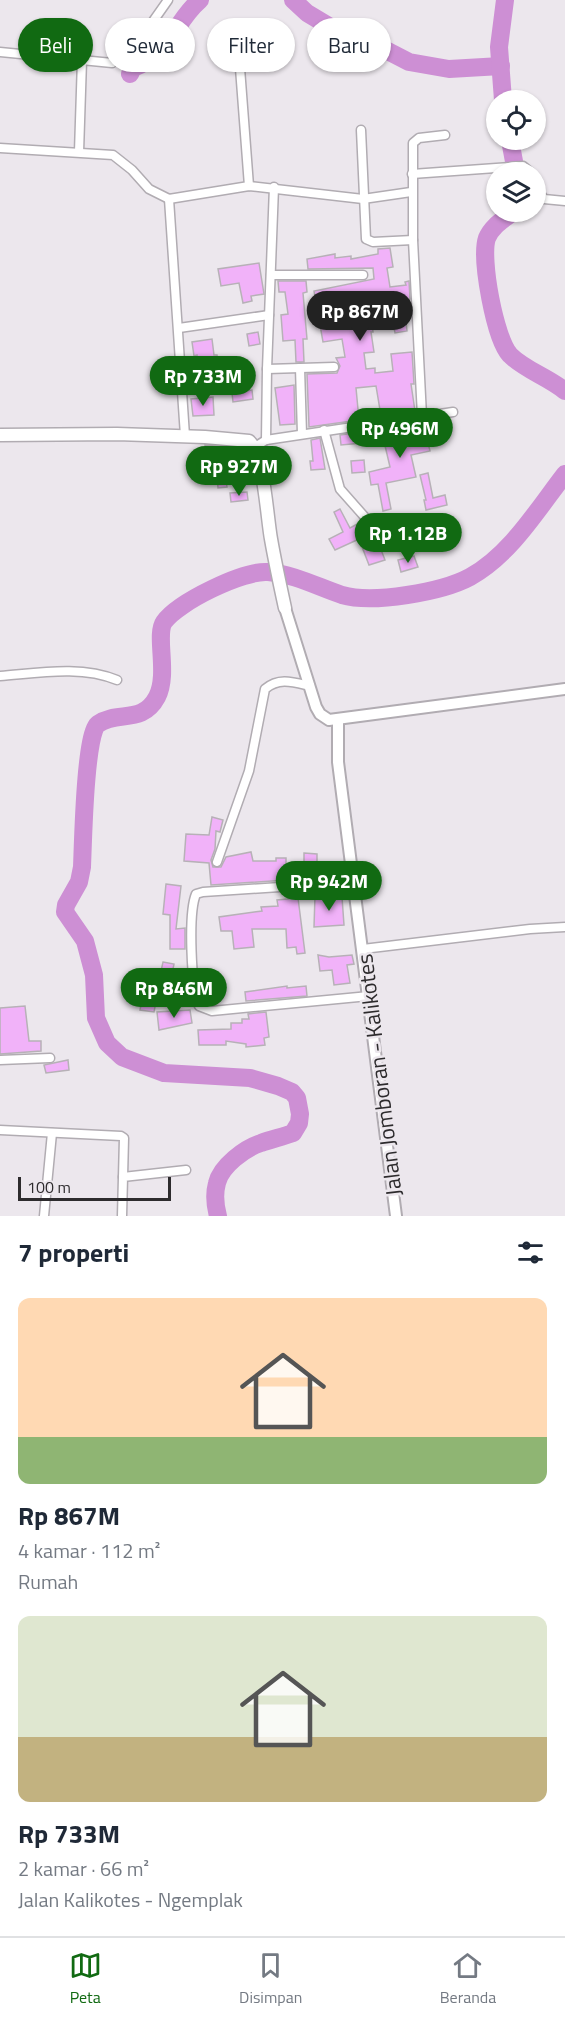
<!DOCTYPE html>
<html lang="id">
<head>
<meta charset="utf-8">
<style>
  :root { --surface:#fff; --page:#f2f2f3; --text:#1f2937; --muted:#747a83; --line:#e0e1e3; --accent:#116a12 }
  body { margin:0; font-family:"Titillium Web",sans-serif; background:var(--page); color:var(--text); height:100vh; display:flex; flex-direction:column; font-size:22px; white-space:nowrap }
  * { box-sizing:border-box; margin:0 }
  p { font-size:20px; color:var(--muted) }
  .icon { flex:none; width:33px; height:33px; fill:none; stroke:currentColor; stroke-width:2; stroke-linecap:round; stroke-linejoin:round }
  .map { position:relative; height:1216px; overflow:hidden }
  .side { display:flex; flex-direction:column; background:var(--surface); flex:1 }
  .side>* { flex:none }
  .hud { position:absolute; left:18px; top:18px; width:530px; height:54px; display:flex; gap:12px }
  .buttons { position:absolute; left:486px; top:90px; display:grid; gap:12px }
  .buttons a { display:grid; place-items:center; width:60px; height:60px; border-radius:50%; background:var(--surface); box-shadow:0 2px 4px #0004; font-size:30px }
  .scale { position:absolute; left:18px; bottom:15px; width:153px; box-sizing:border-box; padding-left:6px; border:3px solid #2d2b2d; border-top:0; font-size:16px; line-height:21px; white-space:nowrap; color:#2d2b2d; -webkit-text-stroke:4px #ece7ed; paint-order:stroke }
  .price { position:absolute; translate:-50% -51px; padding:0 14px; border-radius:21px; background:var(--accent); color:#fff; font-size:20px; line-height:39px; filter:drop-shadow(0 2px 3px #0008) }
  .price::after { content:''; position:absolute; left:50%; top:36px; width:18px; height:14px; margin-left:-9px; background:inherit; clip-path:polygon(0 0,100% 0,50% 100%) }
  .price.current { background:#222; color:#fff }
  ul { padding:0; list-style:none }
  li { display:grid; align-content:center; gap:12px; height:318px; padding:0 18px }
  li span { display:grid; place-items:center; height:186px; border-radius:12px; color:#555 }
  li>.icon { margin-inline-start:auto }
  span .icon { width:108px; height:108px; fill:#fffc; stroke-width:1 }
  li b { font-size:26px }
  h2 { display:flex; justify-content:space-between; align-items:center; height:72px; padding:0 18px; font-size:26px }
  .pill { padding:0 21px; border-radius:27px; background:var(--surface); box-shadow:0 2px 4px #0004; font-size:21px; line-height:54px }
  .pill.current { background:var(--accent); color:#fff }
  .menu { display:flex; justify-content:space-around; align-items:center; height:84px; border-top:2px solid var(--line); background:var(--surface); font-size:16px; color:var(--muted) }
  .menu a { display:grid; justify-items:center; gap:3px }
  .menu .current { color:var(--accent) }
  .map>svg:first-child { display:block }
  .lines { fill:none; stroke-linecap:round; stroke-linejoin:round }
  .river { stroke:#cd8fd4; stroke-width:18 }
  .building { fill:#f1b2f9; stroke:#b7b1b7; stroke-width:1.5 }
  .minor-casing { stroke:#b1acb2; stroke-width:11 }
  .tertiary-casing { stroke:#b1acb2; stroke-width:14 }
  .secondary-casing { stroke:#b1acb2; stroke-width:15 }
  .minor { stroke:#fff; stroke-width:8 }
  .tertiary { stroke:#fff; stroke-width:10 }
  .secondary { stroke:#fff; stroke-width:12 }
  .labels { text-anchor:middle; dominant-baseline:central; stroke-width:5; stroke-linejoin:round; paint-order:stroke }
  .street-label { font-size:22px; fill:#2d2b2d; stroke:#ece7ed }
</style>
</head>
<body>
<div class="map">
<svg width="565" height="1216" viewBox="0 0 565 1216">
  <rect width="100%" height="100%" fill="#ece7ed"/>
  <g class="lines">
    <g class="river">
      <path d="M293 0 307 13 337 31 358 41 378 46 409 62 449 69 501 66"/>
      <path d="M130 74 133 68C173 53 172 24 200 0"/>
      <path d="M503 100 499 47 505 0"/>
      <path d="M510 140 516 172"/>
      <path d="M513 212C503 220 492 226 487 238 480 258 495 339 510 355 525 370 548 377 565 391"/>
      <path d="M218 1216C215 1205 214 1194 217 1183 221 1166 245 1148 261 1143 272 1139 282 1137 293 1133L299 1123 300 1114 297 1098 292 1092 278 1086 250 1078 164 1073 122 1057 107 1043 96 1018 94 975 85 941 65 912 66 905 79 882 82 867C83 845 85 733 98 724 118 710 142 725 157 697 169 674 155 635 164 622 178 602 244 570 268 572 294 574 318 587 342 595 373 604 442 592 470 577 511 554 537 510 565 474"/>
    </g>
  </g>
  <g class="building">
    <path d="M390 248 393 267 387 268 390 287 406 285 405 282 409 281 410 299 407 300V304H404L407 331 395 333 392 317 372 320 373 332H371L374 352 364 353 366 369 375 368V373L393 371 391 354 412 352 414 384H411L415 411 381 416 376 386 356 388 359 420 309 427 307 374 337 373 340 366 336 358 345 357 342 339 323 342 314 291 374 279 373 268 308 269 307 259 335 254V258L351 256V259L378 254V249Z"/>
    <path d="M259 263 264 294 251 296 252 301 243 303 239 283 221 286 218 269Z"/>
    <path d="M278 281H306L307 292 303 293 307 339H303L304 362H296L295 340 283 341 281 315 288 314 285 292H279Z"/>
    <path d="M258 332 260 344 249 346 247 334Z"/>
    <path d="M212 339 214 355H217L219 372 200 375 197 355 194 356 192 342Z"/>
    <path d="M294 385 295 424 280 425 275 388Z"/>
    <path d="M252 390 253 399 233 402 232 393Z"/>
    <path d="M213 397 214 415 193 416 191 399Z"/>
    <path d="M423 423 430 451 411 455 416 477 386 483 391 509 383 511 378 484 371 485 369 472 390 467 383 437 403 434 401 426Z"/>
    <path d="M361 432 362 443 341 445 340 435Z"/>
    <path d="M320 438 325 469 311 470 310 461H313L311 440Z"/>
    <path d="M205 445 242 449 245 468 228 471 225 452 206 454Z"/>
    <path d="M364 460 365 472 352 473 351 461Z"/>
    <path d="M225 473 227 487 218 488 217 474Z"/>
    <path d="M428 473 433 498 445 495 447 505 426 510 424 500H426L420 475Z"/>
    <path d="M247 492 248 500 231 502 230 493Z"/>
    <path d="M340 509 350 528 361 522 378 542 385 560 369 565 359 539 335 550 329 539 343 532 334 512Z"/>
    <path d="M414 556 418 567 401 572 398 560Z"/>
    <path d="M212 817 223 820 220 832 216 831 215 849 211 860 213 867H221L226 857 251 852 253 861H276V858H286V880L211 885 209 863 184 861 186 834 209 835Z"/>
    <path d="M304 853 317 854V868H323V870L344 868 345 876 304 879Z"/>
    <path d="M166 884 181 886 176 929 185 928V949H170V915L163 914Z"/>
    <path d="M315 896 342 897 344 925 314 927Z"/>
    <path d="M298 898 305 953 297 954 296 947 287 948 286 929H252L254 947 234 949 232 931H221L219 917 262 911 261 907 278 906 277 900Z"/>
    <path d="M318 955 329 957 352 955 354 964 347 965 350 983 334 985 332 970 320 971Z"/>
    <path d="M163 962 174 964 173 969 186 971V984L159 980Z"/>
    <path d="M143 980 160 982 154 1012 140 1010 144 989H142Z"/>
    <path d="M287 986V988L306 986 307 996 246 1001 245 992Z"/>
    <path d="M25 1006 29 1041H41V1051L0 1054V1008Z"/>
    <path d="M190 1010 192 1023 159 1030 157 1012Z"/>
    <path d="M266 1012 269 1037 264 1038 265 1045 246 1047V1044L226 1041V1045H199L198 1030 231 1029V1023H242V1019H249L248 1014Z"/>
    <path d="M68 1060 69 1070 46 1073 44 1065Z"/>
  </g>
  <g class="lines">
    <g class="minor-casing">
      <g id="minor">
        <path d="M0 52 112 63"/>
        <path d="M130 54 168 0"/>
        <path d="M239 55 249 186"/>
        <path d="M361 130 366 239 373 242 413 240"/>
        <path d="M0 148 113 155 132 170 149 189 169 199 249 186 363 199 411 192"/>
        <path d="M79 152 82 60"/>
        <path d="M412 174 523 166 530 172"/>
        <path d="M536 187 544 199 565 201"/>
        <path d="M169 199C175 278 179 357 185 436"/>
        <path d="M271 275H363"/>
        <path d="M179 328 269 315"/>
        <path d="M300 368 302 434"/>
        <path d="M267 369 334 367"/>
        <path d="M422 416 413 240V143L419 138 445 135"/>
        <path d="M324 430 340 489 386 541"/>
        <path d="M266 440 267 369 274 187"/>
        <path d="M255 447 266 440 453 412"/>
        <path d="M0 676C38 673 81 665 117 680"/>
        <path d="M217 862 249 771 265 689C279 677 293 682 310 686"/>
        <path d="M355 882 203 892 196 894C188 913 191 988 199 1006L212 1011 369 996"/>
        <path d="M363 949 530 929 565 927"/>
        <path d="M0 1060 50 1058"/>
        <path d="M0 1130 121 1136 124 1138 123 1177"/>
        <path d="M44 1216 52 1133"/>
        <path d="M122 1216 123 1177 186 1170"/>
      </g>
    </g>
    <g class="tertiary-casing">
      <g id="tertiary">
        <path d="M285 608 316 707 320 714 329 720 565 689"/>
        <path d="M338 720V762L396 1216"/>
      </g>
    </g>
    <g class="secondary-casing">
      <path id="secondary" d="M0 435 117 434 205 437 249 441C264 454 267 518 271 539 275 562 280 585 285 608"/>
    </g>
    <use href="#minor" class="minor"/>
    <use href="#tertiary" class="tertiary"/>
    <use href="#secondary" class="secondary"/>
  </g>
  <g class="labels">
    <g class="street-label">
      <text transform="translate(379 1075) rotate(-97)">Jalan Jomboran - Kalikotes</text>
    </g>
  </g>
</svg>
<div class="buttons">
<a><svg class="icon" aria-label="locate" viewBox="0 0 24 24"><circle cx="12" cy="12" r="6"/><path d="M12 2v4M12 18v4M2 12h4M18 12h4"/></svg></a>
<a><svg class="icon" aria-label="layers" viewBox="0 0 24 24"><path d="M12 4l9 5-9 5-9-5zM3 14l9 5 9-5"/></svg></a>
</div>
<div class="scale">100 m</div>
<b class="price current" style="left:360px;top:342px">Rp 867M</b>
<b class="price" style="left:203px;top:407px">Rp 733M</b>
<b class="price" style="left:400px;top:459px">Rp 496M</b>
<b class="price" style="left:239px;top:497px">Rp 927M</b>
<b class="price" style="left:408px;top:564px">Rp 1.12B</b>
<b class="price" style="left:329px;top:912px">Rp 942M</b>
<b class="price" style="left:174px;top:1019px">Rp 846M</b>
<div class="hud">
<a class="pill current">Beli</a>
<a class="pill">Sewa</a>
<a class="pill">Filter</a>
<a class="pill">Baru</a>
</div>
</div>
<section class="side">
<h2>7 properti<svg class="icon" aria-label="filters" viewBox="0 0 24 24"><path d="M4 7h16M4 17h16"/><circle cx="9" cy="7" r="2"/><circle cx="15" cy="17" r="2"/></svg></h2>
<ul>
<li><span style="background:linear-gradient(#ffd9b3 75%,#8fb573 0)"><svg class="icon" aria-label="home" viewBox="0 0 24 24"><path d="M3 11l9-7 9 7M6 9v11h12V9"/></svg></span><div><b>Rp 867M</b><p>4 kamar · 112 m²</p><p>Rumah</p></div></li>
<li><span style="background:linear-gradient(#dfe7d0 65%,#c2b280 0)"><svg class="icon" aria-label="home" viewBox="0 0 24 24"><path d="M3 11l9-7 9 7M6 9v11h12V9"/></svg></span><div><b>Rp 733M</b><p>2 kamar · 66 m²</p><p>Jalan Kalikotes - Ngemplak</p></div></li>
</ul>
</section>
<nav class="menu">
<a class="current"><svg class="icon" aria-label="map" viewBox="0 0 24 24"><path d="M3 6l6-2 6 2 6-2v14l-6 2-6-2-6 2zM9 4v14M15 6v14"/></svg>Peta</a>
<a><svg class="icon" aria-label="saved" viewBox="0 0 24 24"><path d="M7 4h10v16l-5-4-5 4z"/></svg>Disimpan</a>
<a><svg class="icon" aria-label="home" viewBox="0 0 24 24"><path d="M3 11l9-7 9 7M6 9v11h12V9"/></svg>Beranda</a>
</nav>
</body>
</html>
